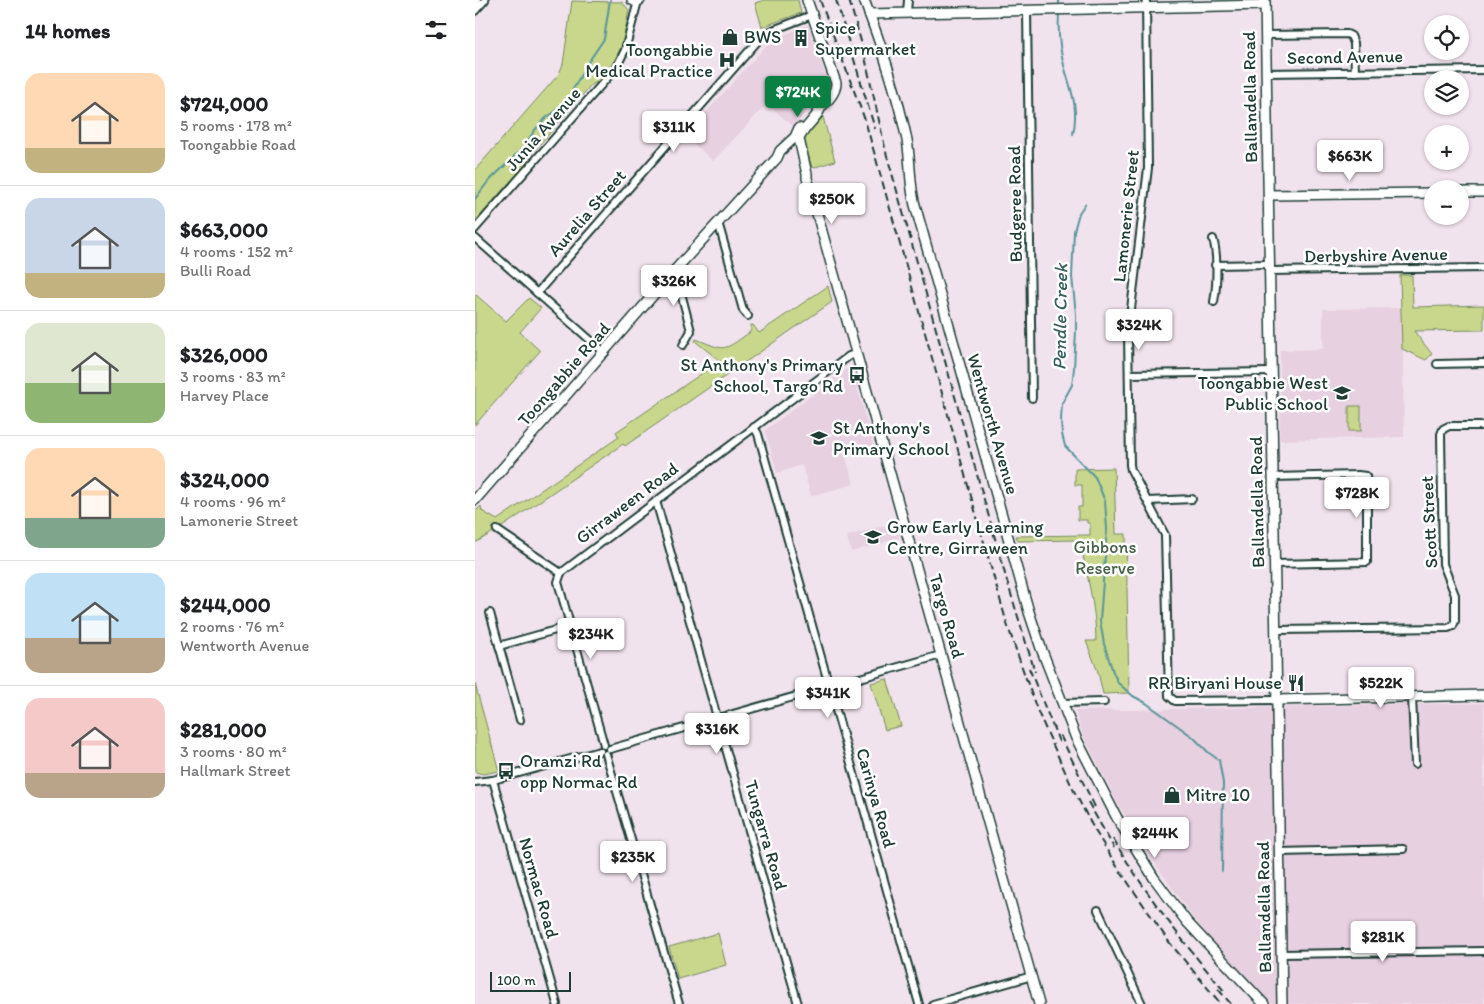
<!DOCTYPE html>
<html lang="en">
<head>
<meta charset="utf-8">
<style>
  :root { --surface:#fff; --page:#f6f6f6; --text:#202124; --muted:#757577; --line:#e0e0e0; --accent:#0b8043 }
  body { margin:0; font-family:Itim,sans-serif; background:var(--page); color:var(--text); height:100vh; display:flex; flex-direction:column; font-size:19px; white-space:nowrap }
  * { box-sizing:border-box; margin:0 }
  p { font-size:16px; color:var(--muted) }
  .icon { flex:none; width:28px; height:28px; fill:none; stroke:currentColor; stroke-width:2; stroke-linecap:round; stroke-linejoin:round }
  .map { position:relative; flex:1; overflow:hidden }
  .details { display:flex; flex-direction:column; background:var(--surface); width:475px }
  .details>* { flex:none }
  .fabs { position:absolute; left:949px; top:15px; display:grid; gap:10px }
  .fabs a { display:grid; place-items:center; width:45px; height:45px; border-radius:50%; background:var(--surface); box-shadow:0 1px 4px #0004; font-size:25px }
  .scale { position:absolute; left:15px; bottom:12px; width:81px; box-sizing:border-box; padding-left:5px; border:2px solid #1f3d34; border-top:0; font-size:14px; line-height:18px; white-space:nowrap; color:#1f3d34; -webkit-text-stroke:4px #fff; paint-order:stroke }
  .price { position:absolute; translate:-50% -42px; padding:0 11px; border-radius:5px; background:#fff; color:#222; font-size:16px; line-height:32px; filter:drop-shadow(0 1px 2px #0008) }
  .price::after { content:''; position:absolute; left:50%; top:30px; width:15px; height:11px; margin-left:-8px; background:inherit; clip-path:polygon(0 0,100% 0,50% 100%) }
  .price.on { background:var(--accent); color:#fff }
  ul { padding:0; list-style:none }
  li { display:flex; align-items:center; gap:15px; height:125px; padding:0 25px }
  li+li { border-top:1px solid var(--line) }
  li span { display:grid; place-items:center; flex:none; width:140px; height:100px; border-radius:15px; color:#555 }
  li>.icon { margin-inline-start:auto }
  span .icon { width:60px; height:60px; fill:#fffc; stroke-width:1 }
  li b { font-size:21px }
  h2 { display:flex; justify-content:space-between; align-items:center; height:60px; padding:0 25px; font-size:21px }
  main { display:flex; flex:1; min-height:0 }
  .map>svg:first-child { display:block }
  .built { fill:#e7d0e0 }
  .green { fill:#c8d78b; stroke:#748a60 }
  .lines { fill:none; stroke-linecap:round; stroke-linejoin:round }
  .stream { stroke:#5a959b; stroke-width:2 }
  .street-casing { stroke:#1f3d34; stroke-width:10 }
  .secondary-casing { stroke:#1f3d34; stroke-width:12 }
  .street { stroke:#fff; stroke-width:6 }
  .secondary { stroke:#fff; stroke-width:9 }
  .rail { stroke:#1f3d34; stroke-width:2; stroke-dasharray:8 4; stroke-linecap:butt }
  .labels { text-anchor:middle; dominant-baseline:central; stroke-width:5; stroke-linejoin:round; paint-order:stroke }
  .poi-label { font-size:18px; fill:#1f3d34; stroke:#fff; text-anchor:start }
  .street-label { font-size:18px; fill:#1f3d34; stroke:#fff }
  .park-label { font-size:18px; fill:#49644a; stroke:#fff }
  .water-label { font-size:19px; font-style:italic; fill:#38625f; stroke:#fff }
</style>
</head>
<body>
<main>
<section class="details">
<h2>14 homes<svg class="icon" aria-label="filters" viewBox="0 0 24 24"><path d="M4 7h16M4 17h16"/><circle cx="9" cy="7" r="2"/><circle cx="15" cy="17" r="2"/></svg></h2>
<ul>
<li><span style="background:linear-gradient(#ffd9b3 75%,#c2b280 0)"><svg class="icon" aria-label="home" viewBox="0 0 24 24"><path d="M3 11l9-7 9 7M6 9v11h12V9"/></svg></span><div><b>$724,000</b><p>5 rooms · 178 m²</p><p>Toongabbie Road</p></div></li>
<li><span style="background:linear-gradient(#c9d6e8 75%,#c2b280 0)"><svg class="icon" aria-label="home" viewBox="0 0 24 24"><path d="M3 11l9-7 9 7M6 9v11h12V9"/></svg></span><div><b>$663,000</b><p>4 rooms · 152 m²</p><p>Bulli Road</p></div></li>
<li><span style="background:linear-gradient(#dfe7d0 60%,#8fb573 0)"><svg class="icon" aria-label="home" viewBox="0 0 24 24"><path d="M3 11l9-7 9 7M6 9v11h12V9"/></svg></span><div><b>$326,000</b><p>3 rooms · 83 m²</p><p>Harvey Place</p></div></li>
<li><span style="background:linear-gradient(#ffd9b3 70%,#7fa58c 0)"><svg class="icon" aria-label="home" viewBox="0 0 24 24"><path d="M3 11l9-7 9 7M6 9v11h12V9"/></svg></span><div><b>$324,000</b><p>4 rooms · 96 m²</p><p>Lamonerie Street</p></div></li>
<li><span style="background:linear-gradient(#bfe0f5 65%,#b9a48a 0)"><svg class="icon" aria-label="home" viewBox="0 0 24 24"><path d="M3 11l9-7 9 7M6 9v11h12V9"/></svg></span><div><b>$244,000</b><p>2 rooms · 76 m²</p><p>Wentworth Avenue</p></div></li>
<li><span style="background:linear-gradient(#f6c9c9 75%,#b9a48a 0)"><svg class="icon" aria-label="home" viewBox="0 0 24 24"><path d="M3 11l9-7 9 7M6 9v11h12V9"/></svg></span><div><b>$281,000</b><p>3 rooms · 80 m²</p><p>Hallmark Street</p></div></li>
</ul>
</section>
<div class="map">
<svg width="1009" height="1004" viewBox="0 0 1009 1004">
  <rect width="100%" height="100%" fill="#f1e3ed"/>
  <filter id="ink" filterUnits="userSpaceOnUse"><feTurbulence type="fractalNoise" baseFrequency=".02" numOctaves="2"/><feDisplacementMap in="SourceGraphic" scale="10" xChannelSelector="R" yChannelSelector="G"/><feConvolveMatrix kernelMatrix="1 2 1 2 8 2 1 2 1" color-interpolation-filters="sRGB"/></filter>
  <g filter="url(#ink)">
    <g class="built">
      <path d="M333 25 352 79V86L351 90 318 126 292 104 238 161 210 136 296 40Z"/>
      <path d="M927 308 929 437 805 440V350L848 349V309Z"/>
      <path d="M376 366 399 447 370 455 379 484 336 496 327 465 302 473 290 430Z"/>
      <path d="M420 523 424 538 376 552 372 536Z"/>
      <path d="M1009 703V1004H797L720 921 668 846 643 804 607 733 600 711Z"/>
    </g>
    <g class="green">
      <path d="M289 0H323L326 13 287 27 280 3Z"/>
      <path d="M97 1 147 2 154 10C149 36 145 75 116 85L54 157 51 166 0 223V170L84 74 88 64Z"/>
      <path d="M348 117 360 161 337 168 329 141 330 137Z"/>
      <path d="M925 275H937L938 307 1009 305V330L939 331 957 354 951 360 927 349Z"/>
      <path d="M353 286 357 302 150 446 148 444 30 525 0 543V512L6 506 7 511 22 520 144 437 141 432 245 361 220 341 221 339C252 351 246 352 274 333L276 330V325H278L284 333Z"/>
      <path d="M0 294 31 321 54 298 66 308 45 332 65 351 0 425Z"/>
      <rect x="874" y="406" width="12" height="25"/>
      <path d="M639 468 641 534H651L654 693 628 694 623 672 611 641H621C621 607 611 573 605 540L543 541 541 536 615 535V523H612V520H603V507H607V485H600V469Z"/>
      <path d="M412 679 426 726 410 730 396 683Z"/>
      <path d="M0 684 24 771 8 774 0 772Z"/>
      <path d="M243 933 251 965 203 979 194 947Z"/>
    </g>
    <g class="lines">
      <g class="stream">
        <path d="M584 3V0"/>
        <path d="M584 13C583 28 584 43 587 57 593 85 605 103 598 134"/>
        <path d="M0 199 12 183 49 147 59 131 71 118 81 111 95 95 112 64 129 39 135 0"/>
        <path d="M610 204 604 213 599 231 597 277 601 314V331L599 368 597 385 587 403 586 420 587 434 590 446 620 477 630 501 632 529 625 621 629 644 638 672 643 683 658 696 671 703 718 737 734 753 744 760 748 783 747 871"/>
      </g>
      <g class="street-casing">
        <g id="street">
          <path d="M671 0 673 168 653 334 655 465 656 470 690 535 694 696 700 701 802 700"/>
          <path d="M0 4 2 0"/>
          <path d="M552 10 557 398"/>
          <path d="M0 11 10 0"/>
          <path d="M432 12 433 0"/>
          <path d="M791 35 872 34 876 36 879 43 880 72"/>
          <path d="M791 73 1009 70"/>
          <path d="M243 222 268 310 273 316"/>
          <path d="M0 229 141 68 150 50 163 1"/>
          <path d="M0 238 130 353"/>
          <path d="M738 239C743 255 742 285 739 302"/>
          <path d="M740 265 794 264"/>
          <path d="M200 270 216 331 208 345"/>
          <path d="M794 271 1009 268"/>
          <path d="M62 293 288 35 298 30 337 15"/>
          <path d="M962 364 1009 363"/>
          <path d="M654 374 796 372"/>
          <path d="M279 427 283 434 444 1004"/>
          <path d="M798 477 883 475 891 476 892 483V562L799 564"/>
          <path d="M181 501 323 1004"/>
          <path d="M673 501 717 499"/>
          <path d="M22 530 86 573"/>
          <path d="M15 613 45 720"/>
          <path d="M801 630 973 628 978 626 980 621V595L968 564 966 434 968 429 974 426H1009"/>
          <path d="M24 646 95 626"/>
          <path d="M937 697 940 764"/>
          <path d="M587 703 629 702"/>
          <path d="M129 745 83 582 86 573 374 356 381 354"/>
          <path d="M135 749 466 655"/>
          <path d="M131 754 204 1004"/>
          <path d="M18 780 82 1004"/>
          <path d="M0 782 18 780 125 751"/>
          <path d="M804 852 928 849"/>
          <path d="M623 910 667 1004"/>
          <path d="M806 954 1009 951"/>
          <path d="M458 1004 557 976"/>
        </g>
      </g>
      <g class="secondary-casing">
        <g id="secondary">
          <path d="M157 0 161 2 165 0"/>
          <path d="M332 0 361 83C361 93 351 104 342 109"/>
          <path d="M389 0C406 44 422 93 432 140 436 162 434 184 440 205L554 612 566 648 601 738 642 818 679 878 712 922 789 1004"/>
          <path d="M790 0 807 1004"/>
          <path d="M394 14 790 5"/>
          <path d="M346 107C342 119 329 126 324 139L332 174V178L564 1004"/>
          <path d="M985 192H1009"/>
          <path d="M794 195 958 193"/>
          <path d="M0 500 200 270 302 158 305 151 320 137 324 128"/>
          <path d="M802 700 1009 695"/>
        </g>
      </g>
      <use href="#street" class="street"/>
      <use href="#secondary" class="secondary"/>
      <g class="rail">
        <path d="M345 0 390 120 532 624 562 710 598 789 619 829 643 868 694 942 746 1004"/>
        <path d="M361 0 400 129"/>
        <path d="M374 0 388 48 411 152 532 581 560 672"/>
        <path d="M554 668 585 744"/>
        <path d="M585 735 620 807"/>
        <path d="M613 802 639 848"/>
        <path d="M638 839C671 894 709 944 750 992"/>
        <path d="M743 989 756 1004"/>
      </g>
    </g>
  </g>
  <defs>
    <g id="shop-bare" transform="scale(1.35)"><path d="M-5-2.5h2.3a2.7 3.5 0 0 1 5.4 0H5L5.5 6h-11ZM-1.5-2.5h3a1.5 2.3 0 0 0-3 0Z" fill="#1f3d34" stroke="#fff" stroke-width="2.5" paint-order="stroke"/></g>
    <g id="building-bare" transform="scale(1.35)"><path d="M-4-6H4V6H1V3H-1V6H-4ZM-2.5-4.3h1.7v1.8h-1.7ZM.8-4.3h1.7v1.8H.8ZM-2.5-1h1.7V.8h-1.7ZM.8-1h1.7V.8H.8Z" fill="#1f3d34" stroke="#fff" stroke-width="2.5" paint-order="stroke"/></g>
    <g id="hospital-bare" transform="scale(1.35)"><path d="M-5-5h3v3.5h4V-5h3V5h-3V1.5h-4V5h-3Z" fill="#1f3d34" stroke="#fff" stroke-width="2.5" paint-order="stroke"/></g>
    <g id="bus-bare" transform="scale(1.35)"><path d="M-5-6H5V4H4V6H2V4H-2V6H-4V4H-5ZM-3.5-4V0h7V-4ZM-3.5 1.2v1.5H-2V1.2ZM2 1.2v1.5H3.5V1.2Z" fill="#1f3d34" stroke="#fff" stroke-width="2.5" paint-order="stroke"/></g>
    <g id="school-bare" transform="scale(1.35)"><path d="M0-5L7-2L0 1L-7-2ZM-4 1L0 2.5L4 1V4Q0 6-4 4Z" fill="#1f3d34" stroke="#fff" stroke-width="2.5" paint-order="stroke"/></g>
    <g id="restaurant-bare" transform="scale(1.35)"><path d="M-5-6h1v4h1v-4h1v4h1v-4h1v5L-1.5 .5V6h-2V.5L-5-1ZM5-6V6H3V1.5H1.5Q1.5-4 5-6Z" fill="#1f3d34" stroke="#fff" stroke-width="2.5" paint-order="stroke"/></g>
  </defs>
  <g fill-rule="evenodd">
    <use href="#shop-bare" x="255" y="37"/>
    <use href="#building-bare" x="326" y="38"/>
    <use href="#hospital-bare" x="252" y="60"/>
    <use href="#bus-bare" x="382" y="375"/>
    <use href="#school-bare" x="867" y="393"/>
    <use href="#school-bare" x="344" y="438"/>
    <use href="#school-bare" x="398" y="537"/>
    <use href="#restaurant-bare" x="821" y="683"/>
    <use href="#bus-bare" x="31" y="771"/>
    <use href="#shop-bare" x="697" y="795"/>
  </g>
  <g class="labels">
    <g class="poi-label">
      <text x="340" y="28">Spice<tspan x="340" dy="21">Supermarket</tspan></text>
      <text x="269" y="37">BWS</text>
      <text x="238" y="50" text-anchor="end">Toongabbie<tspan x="238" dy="21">Medical Practice</tspan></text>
      <text x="368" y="365" text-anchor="end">St Anthony's Primary<tspan x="368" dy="21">School, Targo Rd</tspan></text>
      <text x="853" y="383" text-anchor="end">Toongabbie West<tspan x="853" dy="21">Public School</tspan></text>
      <text x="358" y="428">St Anthony's<tspan x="358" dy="21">Primary School</tspan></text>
      <text x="412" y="527">Grow Early Learning<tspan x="412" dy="21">Centre, Girraween</tspan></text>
      <text x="807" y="683" text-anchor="end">RR Biryani House</text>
      <text x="45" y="761">Oramzi Rd<tspan x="45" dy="21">opp Normac Rd</tspan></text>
      <text x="711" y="795">Mitre 10</text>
    </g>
    <g class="street-label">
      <text transform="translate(870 57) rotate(-1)">Second Avenue</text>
      <text transform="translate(775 97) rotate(-91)">Ballandella Road</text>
      <text transform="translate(68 129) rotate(-49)">Junia Avenue</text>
      <text transform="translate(540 204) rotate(-91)">Budgeree Road</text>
      <text transform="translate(112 213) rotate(-49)">Aurelia Street</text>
      <text transform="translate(651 216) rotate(-84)">Lamonerie Street</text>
      <text transform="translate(901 255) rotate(-1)">Derbyshire Avenue</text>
      <text transform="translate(89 374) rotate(-49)">Toongabbie Road</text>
      <text transform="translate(518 424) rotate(74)">Wentworth Avenue</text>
      <text transform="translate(782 502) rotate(-91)">Ballandella Road</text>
      <text transform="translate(152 503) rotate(-37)">Girraween Road</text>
      <text transform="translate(954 522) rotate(-93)">Scott Street</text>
      <text transform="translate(472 616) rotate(74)">Targo Road</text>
      <text transform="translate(401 798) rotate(74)">Carinya Road</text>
      <text transform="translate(291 835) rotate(74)">Tungarra Road</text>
      <text transform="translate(64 888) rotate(74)">Normac Road</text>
      <text transform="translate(789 907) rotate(-91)">Ballandella Road</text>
    </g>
    <g class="park-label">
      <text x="630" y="547">Gibbons<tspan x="630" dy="21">Reserve</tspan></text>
    </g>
    <g class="water-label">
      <text transform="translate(585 317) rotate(-89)">Pendle Creek</text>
    </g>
  </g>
</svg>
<div class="fabs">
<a><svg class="icon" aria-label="locate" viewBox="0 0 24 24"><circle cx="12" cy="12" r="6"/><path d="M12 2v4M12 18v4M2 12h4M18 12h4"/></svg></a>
<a><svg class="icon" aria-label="layers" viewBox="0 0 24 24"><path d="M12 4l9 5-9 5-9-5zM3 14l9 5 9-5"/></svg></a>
<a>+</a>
<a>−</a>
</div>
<div class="scale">100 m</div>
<b class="price on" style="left:323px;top:118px">$724K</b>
<b class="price" style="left:199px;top:153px">$311K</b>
<b class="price" style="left:875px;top:182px">$663K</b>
<b class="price" style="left:357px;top:225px">$250K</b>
<b class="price" style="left:199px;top:307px">$326K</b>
<b class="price" style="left:664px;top:351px">$324K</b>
<b class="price" style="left:882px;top:519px">$728K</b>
<b class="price" style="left:116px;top:660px">$234K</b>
<b class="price" style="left:906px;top:709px">$522K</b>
<b class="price" style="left:353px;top:719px">$341K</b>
<b class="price" style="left:242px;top:755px">$316K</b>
<b class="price" style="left:680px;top:859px">$244K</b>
<b class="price" style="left:158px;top:883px">$235K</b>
<b class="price" style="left:908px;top:963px">$281K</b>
</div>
</main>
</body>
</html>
